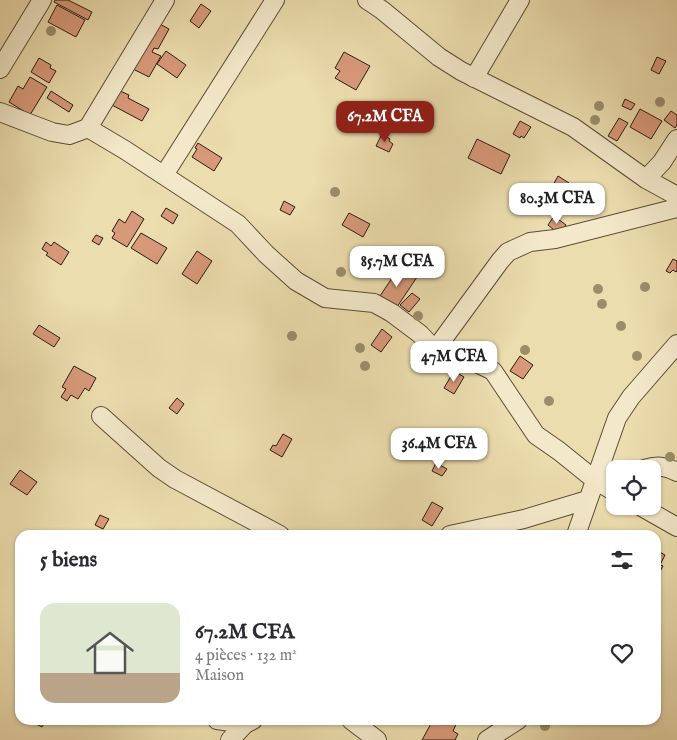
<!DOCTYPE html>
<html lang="fr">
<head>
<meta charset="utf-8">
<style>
  :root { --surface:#fff; --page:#f2f2f3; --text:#2b2b33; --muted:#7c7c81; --accent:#8f2418 }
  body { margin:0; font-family:"IM FELL English",serif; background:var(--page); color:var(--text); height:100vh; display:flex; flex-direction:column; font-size:19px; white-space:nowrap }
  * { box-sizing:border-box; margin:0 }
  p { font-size:16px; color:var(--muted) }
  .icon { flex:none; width:28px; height:28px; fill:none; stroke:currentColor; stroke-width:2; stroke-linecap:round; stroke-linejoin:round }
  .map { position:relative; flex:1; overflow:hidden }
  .side { position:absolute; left:15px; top:530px; width:646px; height:195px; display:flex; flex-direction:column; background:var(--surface); border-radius:15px; box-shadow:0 1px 4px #0004 }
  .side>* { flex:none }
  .buttons { position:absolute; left:606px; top:460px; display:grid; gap:10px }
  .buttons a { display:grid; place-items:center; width:55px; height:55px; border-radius:10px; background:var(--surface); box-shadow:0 1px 4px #0004; font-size:25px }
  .price { position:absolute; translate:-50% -42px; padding:0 11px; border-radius:10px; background:#fff; color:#222; font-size:16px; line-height:32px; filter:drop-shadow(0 1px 2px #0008) }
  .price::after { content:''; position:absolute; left:50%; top:30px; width:15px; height:11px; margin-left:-8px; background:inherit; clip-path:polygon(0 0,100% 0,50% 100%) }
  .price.active { background:var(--accent); color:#fff }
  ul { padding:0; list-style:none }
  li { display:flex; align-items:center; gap:15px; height:125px; padding:0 25px }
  li span { display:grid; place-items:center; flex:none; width:140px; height:100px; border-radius:15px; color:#555 }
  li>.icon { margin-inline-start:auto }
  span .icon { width:60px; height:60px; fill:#fffc; stroke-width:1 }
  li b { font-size:21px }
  h2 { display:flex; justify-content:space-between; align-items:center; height:60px; padding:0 25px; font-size:21px }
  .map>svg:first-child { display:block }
  .building { fill:#d8997a; stroke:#2b1d0f }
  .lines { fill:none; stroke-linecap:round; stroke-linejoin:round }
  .minor-casing { stroke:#5b4d37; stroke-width:20 }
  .minor { stroke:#f3e9ca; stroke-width:18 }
  .tree { fill:#9a8e6a }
</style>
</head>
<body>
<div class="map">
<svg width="677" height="740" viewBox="0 0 677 740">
  <rect width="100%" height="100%" fill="#ecddae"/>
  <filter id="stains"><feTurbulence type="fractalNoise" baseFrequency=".004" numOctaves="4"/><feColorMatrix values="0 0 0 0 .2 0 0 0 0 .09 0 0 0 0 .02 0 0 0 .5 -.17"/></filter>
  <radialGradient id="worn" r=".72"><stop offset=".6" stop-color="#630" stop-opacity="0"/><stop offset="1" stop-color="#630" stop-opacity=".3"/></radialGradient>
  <g class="building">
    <path d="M55 0H68L92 12 88 20 54 2Z"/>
    <path d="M201 4 211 11 199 28 190 21Z"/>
    <path d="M57 5 85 20 76 37 48 22Z"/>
    <path d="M158 23 169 29 158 49 154 48 152 52 161 56 149 77 133 69Z"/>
    <path d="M166 51 186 65 177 78 157 64Z"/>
    <path d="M344 52 370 66 356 90 335 78 340 71 335 68Z"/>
    <path d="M657 57 666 61 659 74 651 70Z"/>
    <path d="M39 58 51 65 50 68 56 71 49 83 31 72Z"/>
    <path d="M30 77 47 87 30 115 9 102 18 86 23 89Z"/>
    <path d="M118 90 129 95 128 98 149 109 142 121 110 104Z"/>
    <path d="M51 91 73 105 69 112 47 98Z"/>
    <path d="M625 99 635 104 631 110 622 106Z"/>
    <path d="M640 109 662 121 651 139 630 127Z"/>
    <path d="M671 111 677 115V125L675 128 664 120Z"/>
    <path d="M619 118 628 123 617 141 608 136Z"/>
    <path d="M520 121 531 127 524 138 521 136 520 138 513 134Z"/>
    <path d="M382 134 390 139 389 141 393 144 389 152 376 146Z"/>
    <path d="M477 139 510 155 501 174 468 158Z"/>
    <path d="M198 143 222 158 214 171 192 157 197 149 195 148Z"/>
    <path d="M558 176 569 183 563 194 552 187Z"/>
    <path d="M284 201 295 207 290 215 280 210Z"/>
    <path d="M166 208 178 215 173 224 161 216Z"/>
    <path d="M132 211 144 219 127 247 112 238 115 233 112 231 119 219 125 223Z"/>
    <path d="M349 213 370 224 363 237 342 225Z"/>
    <path d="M554 216 566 225 559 234 548 225Z"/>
    <path d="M141 233 167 248 157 264 131 248Z"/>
    <path d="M96 235 103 238 99 245 92 241Z"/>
    <path d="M46 242 51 246 54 242 69 252 61 265 46 255 48 253 42 249Z"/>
    <path d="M197 251 212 261 197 284 182 274Z"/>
    <path d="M385 251 400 261 390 277 372 265 378 255 381 257Z"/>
    <path d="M673 259 677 261V270L676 272 673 270 670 273 666 271Z"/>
    <path d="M402 263 419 274 393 313 376 302Z"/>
    <path d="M412 293 420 299 409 312 400 305Z"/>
    <path d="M39 325 60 338 54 347 33 334Z"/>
    <path d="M382 329 392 337 381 352 371 345Z"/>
    <path d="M520 356 533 365 523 379 510 371Z"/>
    <path d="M74 366 96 378 89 391 85 388 78 399 71 395 67 401 61 397 66 389 62 387Z"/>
    <path d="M454 371 464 377 454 394 444 388Z"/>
    <path d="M177 398 184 404 177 414 169 408Z"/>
    <path d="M283 434 292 439 282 457 270 450 273 445 276 446Z"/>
    <path d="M436 463 447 469 442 476 432 471Z"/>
    <path d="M20 470 37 482 27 495 10 484Z"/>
    <path d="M432 502 443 508 432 526 422 520Z"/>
    <path d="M100 515 109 519 103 529 95 525Z"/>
    <path d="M656 550 665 555 660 565 663 566 656 579Z"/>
    <path d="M35 720H46L42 727 34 723Z"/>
    <path d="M433 720H458L453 731 458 734 455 740H422Z"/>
  </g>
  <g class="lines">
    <g class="minor-casing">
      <g id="minor">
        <path d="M367 0 382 10 439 57 461 71 573 127 646 179 677 196"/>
        <path d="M0 69 42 0"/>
        <path d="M474 78 520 0"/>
        <path d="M0 112 52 132 69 135 88 128 125 150 238 224 266 254 296 281 325 298 374 303 392 313 420 334 435 350 464 357 493 371 536 435 559 451 595 480 615 492"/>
        <path d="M88 128 165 0"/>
        <path d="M164 175 275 0"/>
        <path d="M646 179 662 162 677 139"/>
        <path d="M435 350 500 261 508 252 530 242 555 239 677 208"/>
        <path d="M101 416 159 468 175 479 280 535"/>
        <path d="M644 469C657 465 665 466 677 472"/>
        <path d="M640 506 677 527"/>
        <path d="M450 535 524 519 587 500"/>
        <path d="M576 535 617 418 631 397 677 344"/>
        <path d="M217 720 245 724 247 720"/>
        <path d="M351 720 377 740"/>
        <path d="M230 740 245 724 253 720"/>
        <path d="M487 740 518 720"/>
      </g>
    </g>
    <use href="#minor" class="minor"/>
  </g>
  <g class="tree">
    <circle cx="51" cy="31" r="5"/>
    <circle cx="660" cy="102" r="5"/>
    <circle cx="599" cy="106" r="5"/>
    <circle cx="595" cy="120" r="5"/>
    <circle cx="335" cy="192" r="5"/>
    <circle cx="341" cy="272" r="5"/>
    <circle cx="645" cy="287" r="5"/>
    <circle cx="598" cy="289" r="5"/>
    <circle cx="602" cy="304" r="5"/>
    <circle cx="418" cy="316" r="5"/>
    <circle cx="621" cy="326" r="5"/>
    <circle cx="292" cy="336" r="5"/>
    <circle cx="360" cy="348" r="5"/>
    <circle cx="525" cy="350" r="5"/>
    <circle cx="637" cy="356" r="5"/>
    <circle cx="365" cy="366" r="5"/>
    <circle cx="549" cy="401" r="5"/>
    <circle cx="670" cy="457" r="5"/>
    <circle cx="545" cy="726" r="5"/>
  </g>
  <rect width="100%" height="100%" filter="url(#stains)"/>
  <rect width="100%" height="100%" fill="url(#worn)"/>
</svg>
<div class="buttons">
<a><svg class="icon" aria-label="locate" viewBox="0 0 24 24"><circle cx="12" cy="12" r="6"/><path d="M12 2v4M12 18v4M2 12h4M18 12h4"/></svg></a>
</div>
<b class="price active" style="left:385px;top:143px">67.2M CFA</b>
<b class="price" style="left:557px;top:225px">80.3M CFA</b>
<b class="price" style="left:397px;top:288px">85.7M CFA</b>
<b class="price" style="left:454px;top:383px">47M CFA</b>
<b class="price" style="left:439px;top:470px">36.4M CFA</b>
<section class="side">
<h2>5 biens<svg class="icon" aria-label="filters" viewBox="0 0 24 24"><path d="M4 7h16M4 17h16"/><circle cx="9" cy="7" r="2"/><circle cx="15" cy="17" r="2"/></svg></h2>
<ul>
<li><span style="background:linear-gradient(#dfe7d0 70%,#b9a48a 0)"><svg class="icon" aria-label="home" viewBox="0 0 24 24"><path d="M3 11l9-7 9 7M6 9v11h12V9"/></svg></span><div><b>67.2M CFA</b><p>4 pièces · 132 m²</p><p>Maison</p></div><svg class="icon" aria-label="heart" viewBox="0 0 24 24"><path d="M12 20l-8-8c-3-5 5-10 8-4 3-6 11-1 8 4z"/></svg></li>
</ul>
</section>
</div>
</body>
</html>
